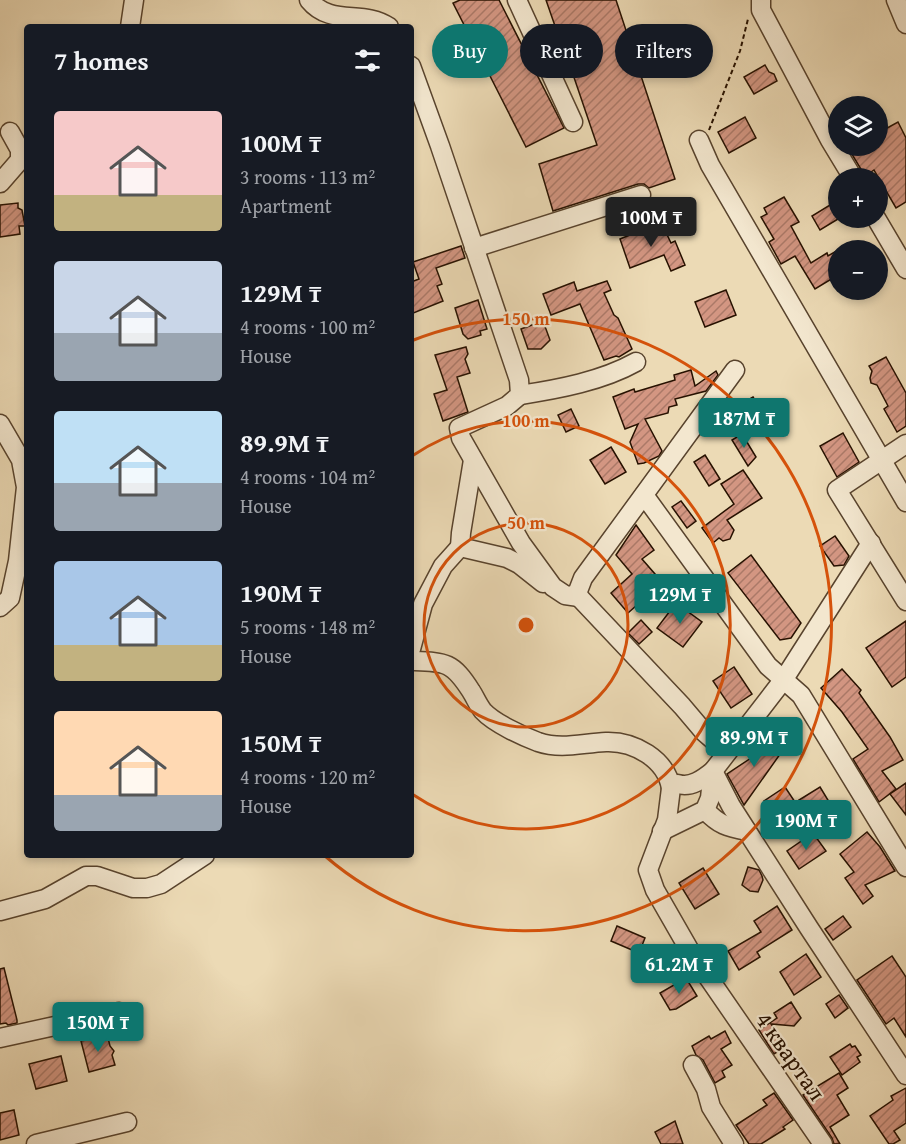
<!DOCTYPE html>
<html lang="en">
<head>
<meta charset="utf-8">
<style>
  :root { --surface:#171b24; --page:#20242c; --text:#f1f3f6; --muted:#9ea1a6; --accent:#0f766e }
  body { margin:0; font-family:"Gentium Book Plus",serif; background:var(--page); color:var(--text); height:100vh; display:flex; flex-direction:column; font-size:22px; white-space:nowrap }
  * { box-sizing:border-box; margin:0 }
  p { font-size:20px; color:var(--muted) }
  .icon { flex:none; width:33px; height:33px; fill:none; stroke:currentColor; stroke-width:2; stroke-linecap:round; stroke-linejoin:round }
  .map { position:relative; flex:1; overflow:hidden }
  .side { position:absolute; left:24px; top:24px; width:390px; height:834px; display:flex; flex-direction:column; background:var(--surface); border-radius:6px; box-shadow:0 3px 9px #0003 }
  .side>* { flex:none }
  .top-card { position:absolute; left:432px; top:24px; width:384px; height:54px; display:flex; gap:12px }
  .fabs { position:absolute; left:828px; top:96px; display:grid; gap:12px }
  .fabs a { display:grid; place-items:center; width:60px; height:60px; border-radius:50%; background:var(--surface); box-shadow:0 3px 9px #0003; font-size:30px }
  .price { position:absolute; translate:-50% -51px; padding:0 14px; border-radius:6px; background:var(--accent); color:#fff; font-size:20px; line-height:39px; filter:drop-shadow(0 2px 3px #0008) }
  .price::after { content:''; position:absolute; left:50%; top:36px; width:18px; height:14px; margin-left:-9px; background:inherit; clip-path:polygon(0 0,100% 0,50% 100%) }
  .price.on { background:#222; color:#fff }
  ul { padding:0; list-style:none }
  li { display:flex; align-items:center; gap:18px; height:150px; padding:0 30px }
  li span { display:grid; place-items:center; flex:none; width:168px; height:120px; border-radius:6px; color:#555 }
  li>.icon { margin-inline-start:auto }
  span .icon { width:72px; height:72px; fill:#fffc; stroke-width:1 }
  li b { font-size:26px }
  h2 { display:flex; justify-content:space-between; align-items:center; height:72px; padding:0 30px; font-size:26px }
  .tag { padding:0 21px; border-radius:27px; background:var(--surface); box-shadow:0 3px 9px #0003; font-size:21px; line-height:54px }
  .tag.on { background:var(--accent); color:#fff }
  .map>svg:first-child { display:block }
  .building { fill:url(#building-hatch); stroke:#271100; stroke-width:1.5 }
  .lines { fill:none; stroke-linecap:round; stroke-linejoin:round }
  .minor-casing { stroke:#58432d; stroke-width:21 }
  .path { stroke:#271100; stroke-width:2; stroke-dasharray:4.5 3; stroke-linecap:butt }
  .minor { stroke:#f3e7cf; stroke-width:18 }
  .ring { fill:none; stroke:#d5520b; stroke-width:3 }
  .labels { text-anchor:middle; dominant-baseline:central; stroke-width:4.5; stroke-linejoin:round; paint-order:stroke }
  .street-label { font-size:24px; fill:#271100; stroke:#f3e7cf }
  .centre { fill:#d5520b; stroke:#f3e7cf; stroke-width:3 }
  .ring-label { font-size:18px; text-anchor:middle; font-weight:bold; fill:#d5520b; stroke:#f3e7cf; stroke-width:4.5; stroke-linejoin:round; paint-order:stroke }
</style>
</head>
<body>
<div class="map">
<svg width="906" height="1144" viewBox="0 0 906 1144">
  <defs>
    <pattern id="building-hatch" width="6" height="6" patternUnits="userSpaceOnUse" patternTransform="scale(1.5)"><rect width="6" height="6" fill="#d39682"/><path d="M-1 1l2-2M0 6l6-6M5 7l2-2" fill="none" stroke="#ab7968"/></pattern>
  </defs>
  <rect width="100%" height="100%" fill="#ecdab5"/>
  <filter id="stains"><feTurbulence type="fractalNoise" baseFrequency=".00333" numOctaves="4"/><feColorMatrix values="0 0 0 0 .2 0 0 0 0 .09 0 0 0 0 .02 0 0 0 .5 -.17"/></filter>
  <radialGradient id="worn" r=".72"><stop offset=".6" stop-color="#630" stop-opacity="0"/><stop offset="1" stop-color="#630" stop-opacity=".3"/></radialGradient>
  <g class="building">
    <path d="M460 0H499L564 128 526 147 453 3Z"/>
    <path d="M546 0H616L675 179 649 188 644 184H638L553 211 539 164 597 145 565 51 559 53 550 27 555 26Z"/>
    <path d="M765 65 769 72 774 74 777 81 754 94 744 77Z"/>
    <path d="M745 117 756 138 729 153 718 132Z"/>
    <path d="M898 122 906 138V202L896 208 874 170 865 176 847 146H878V133Z"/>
    <path d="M784 197 799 222 791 226 811 263 827 253 828 256 838 250V275L815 289 795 256 781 264 769 242 774 239 761 217 767 214 764 208Z"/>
    <path d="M838 200V219L820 230 812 216Z"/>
    <path d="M18 203V208L22 210 25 226H19L20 234 0 237V205Z"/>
    <path d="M662 224 671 243 675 241 685 265 671 271 664 255 630 268 620 239 647 228 648 231Z"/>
    <path d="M461 246 465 258 436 268 442 284 437 286 443 301 411 314V282L419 279 413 262Z"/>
    <path d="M607 281 611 290 604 293 614 315 618 318 632 349 619 357 616 356 604 360 580 304 551 315 543 294 574 282 577 291Z"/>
    <path d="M726 290 736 315 705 327 695 302Z"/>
    <path d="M478 300 487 329 480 331 481 335 468 339 463 334 455 308Z"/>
    <path d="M543 321 550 340 541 349H528L521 329Z"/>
    <path d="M466 347 468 354 465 359 470 373 457 377 468 412 443 421 434 394 447 390 435 355Z"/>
    <path d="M886 357 906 393V426L897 432 884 409 888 406 877 385 871 383 870 378 872 371 869 366Z"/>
    <path d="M691 370 695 386 716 371 718 375 706 391 675 399 677 405 669 407 668 413 645 419 662 451 659 456 644 463 638 464 630 442 638 424 625 429 613 397 634 389 635 392 675 380 674 375Z"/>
    <path d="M753 397 766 419 740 434 730 417 735 414 732 409Z"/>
    <path d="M571 409 579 426 566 432 558 415Z"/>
    <path d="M843 433 859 462 837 477 820 446Z"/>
    <path d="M742 434 756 457 748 466 732 440Z"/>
    <path d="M611 447 626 472 605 484 590 460Z"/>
    <path d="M705 455 720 479 709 486 694 462Z"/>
    <path d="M743 470 762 498 727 520 734 530 730 539 723 541 719 538 713 543 702 528 734 504 721 484Z"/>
    <path d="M681 501 696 521 687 528 672 507Z"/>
    <path d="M636 525 654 550 642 559 655 574 638 588 646 597 628 613 611 593 632 574 616 555Z"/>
    <path d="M835 536 849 556 844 565 834 566 820 546Z"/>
    <path d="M751 555 801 623 791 638 780 640 728 573Z"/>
    <path d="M676 603 702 622 683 647 657 628Z"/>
    <path d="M641 620 652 632 639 644 628 633Z"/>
    <path d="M906 621V677L892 687 866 648Z"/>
    <path d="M734 667 752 694 731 708 713 681Z"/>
    <path d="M842 669 861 690 859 693 890 737 903 760 882 771 896 789 879 802 853 759 868 749 842 712 821 688Z"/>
    <path d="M762 735 783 750 744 805 727 774 751 758 750 753Z"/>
    <path d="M906 783V815L890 794Z"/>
    <path d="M785 787 799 808 778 821 764 801Z"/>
    <path d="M820 787 834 810 827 815 826 819 822 818 814 824 799 800Z"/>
    <path d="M867 832 880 847 895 871 865 885 873 896 863 904 845 878 854 872 840 854Z"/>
    <path d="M813 833 826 851 799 869 787 851Z"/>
    <path d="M748 867 759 870 762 876 763 880 758 892 750 891 742 885Z"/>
    <path d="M703 868 719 894 695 909 679 883Z"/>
    <path d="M777 906 792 930 757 952 760 957 739 970 728 951 761 932 754 921Z"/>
    <path d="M843 916 851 927 833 940 825 929Z"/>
    <path d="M617 926 645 938 639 953 611 941Z"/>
    <path d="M806 954 821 977 794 995 780 972Z"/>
    <path d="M892 956 906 977V1037L894 1018 886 1024 857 980Z"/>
    <path d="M4 968 17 1020V1023L8 1025 6 1023 0 1024V969Z"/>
    <path d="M686 978 697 996 676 1009 670 1010 660 993Z"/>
    <path d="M839 995 848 1008 835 1018 826 1004Z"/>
    <path d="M791 1002 801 1018 794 1026 771 1024 785 1047 774 1054 759 1030 777 1018 774 1013Z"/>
    <path d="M725 1031 731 1043 721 1049 732 1065 722 1071 725 1077 715 1083 703 1060 696 1055 692 1046 709 1036 711 1039Z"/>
    <path d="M107 1034 110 1046 114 1051 112 1055 115 1065 89 1072 81 1041Z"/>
    <path d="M850 1044 852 1047 855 1046 861 1055 857 1057 860 1062 842 1075 830 1057Z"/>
    <path d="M61 1056 67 1081 36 1089 29 1064Z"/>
    <path d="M839 1073 848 1088 837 1095 849 1115 830 1127 840 1144H834L832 1138 803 1095Z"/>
    <path d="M906 1088V1123L894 1131 900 1140 893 1144H889L870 1116 893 1100 891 1096Z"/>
    <path d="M774 1093 793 1120 783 1127 785 1129 761 1144H749L736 1125 767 1105 763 1100Z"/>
    <path d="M14 1110 19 1135 0 1140V1113Z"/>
    <path d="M675 1121 683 1144H661L655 1132Z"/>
  </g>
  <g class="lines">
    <g class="minor-casing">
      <g id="minor">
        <path d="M309 0C331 27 363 9 389 27"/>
        <path d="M517 0 573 122"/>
        <path d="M761 0V10L830 140 853 178"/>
        <path d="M896 0 906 24"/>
        <path d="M130 27 134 0"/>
        <path d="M411 66 440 146 519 380 520 395 507 406 459 428 461 438 521 543 553 587 565 595 579 597"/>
        <path d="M699 140 710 165 906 502"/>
        <path d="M0 183 20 160V150L10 132"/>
        <path d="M876 218 906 269"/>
        <path d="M474 248 641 195"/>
        <path d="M520 395C559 389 602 381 636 362"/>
        <path d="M0 424 21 460 26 487 18 561 10 598 0 607"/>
        <path d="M906 444 837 490 906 601"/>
        <path d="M644 495 768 666 801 695 906 867"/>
        <path d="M460 547 461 533 473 460"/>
        <path d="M411 649 423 604 443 566 460 547 507 558 519 564 543 583"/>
        <path d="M411 661C445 662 452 661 471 691 475 697 478 705 483 711 494 723 522 736 538 742 562 750 582 743 606 742 634 741 666 759 671 788"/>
        <path d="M727 752 704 732 682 706 579 597 578 591 583 578 735 370"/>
        <path d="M713 771 731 806 809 928 906 1075"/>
        <path d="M705 810C719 825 727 827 747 831"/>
        <path d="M662 831 705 810 710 798 713 771"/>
        <path d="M0 911 45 899 86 876H97L133 888H147L161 884 205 855"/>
        <path d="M0 1038 119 1012"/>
        <path d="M693 1065 706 1089 711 1107 734 1144"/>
        <path d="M36 1144 127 1122"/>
        <path d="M823 1144 690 951 655 890 648 870 667 820 671 788 678 784C691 788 703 779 713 771L784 679 871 543"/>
      </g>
    </g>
    <path class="path" d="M709 130 740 51 748 19"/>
    <use href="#minor" class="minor"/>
  </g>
  <g class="ring">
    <circle cx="526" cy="625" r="102"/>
    <path d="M412 456A204 204 0 1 1 412 794"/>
    <path d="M411 341A306 306 0 1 1 325 856"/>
  </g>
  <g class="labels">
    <g class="street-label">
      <text transform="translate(791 1056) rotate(55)">4 квартал</text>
    </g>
  </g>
  <circle cx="526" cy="625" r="9" class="centre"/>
  <g class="ring-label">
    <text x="526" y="325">150 m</text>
    <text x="526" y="427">100 m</text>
    <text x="526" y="529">50 m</text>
  </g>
  <rect width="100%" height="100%" filter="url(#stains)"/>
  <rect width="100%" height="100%" fill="url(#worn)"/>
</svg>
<div class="fabs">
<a><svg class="icon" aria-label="layers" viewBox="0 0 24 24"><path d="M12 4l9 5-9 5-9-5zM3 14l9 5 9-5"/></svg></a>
<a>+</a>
<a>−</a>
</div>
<b class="price on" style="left:651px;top:248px">100M ₸</b>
<b class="price" style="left:744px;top:449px">187M ₸</b>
<b class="price" style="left:680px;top:625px">129M ₸</b>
<b class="price" style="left:754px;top:768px">89.9M ₸</b>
<b class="price" style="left:806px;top:851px">190M ₸</b>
<b class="price" style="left:679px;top:995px">61.2M ₸</b>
<b class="price" style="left:98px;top:1053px">150M ₸</b>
<div class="top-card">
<a class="tag on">Buy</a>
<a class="tag">Rent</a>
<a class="tag">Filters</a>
</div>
<section class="side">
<h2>7 homes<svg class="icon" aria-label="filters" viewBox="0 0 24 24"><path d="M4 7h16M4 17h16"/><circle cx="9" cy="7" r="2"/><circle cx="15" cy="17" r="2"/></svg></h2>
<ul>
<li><span style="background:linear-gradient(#f6c9c9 70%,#c2b280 0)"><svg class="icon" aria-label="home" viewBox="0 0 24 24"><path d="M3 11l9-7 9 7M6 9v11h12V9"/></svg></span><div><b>100M ₸</b><p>3 rooms · 113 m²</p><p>Apartment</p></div></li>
<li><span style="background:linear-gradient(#c9d6e8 60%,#9aa5b1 0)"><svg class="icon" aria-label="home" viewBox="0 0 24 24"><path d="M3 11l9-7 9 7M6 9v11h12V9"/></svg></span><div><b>129M ₸</b><p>4 rooms · 100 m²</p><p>House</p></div></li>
<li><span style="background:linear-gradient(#bfe0f5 60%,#9aa5b1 0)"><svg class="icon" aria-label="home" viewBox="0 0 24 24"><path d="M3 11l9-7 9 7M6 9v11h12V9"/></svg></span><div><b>89.9M ₸</b><p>4 rooms · 104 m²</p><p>House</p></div></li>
<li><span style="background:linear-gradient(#a9c7e8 70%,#c2b280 0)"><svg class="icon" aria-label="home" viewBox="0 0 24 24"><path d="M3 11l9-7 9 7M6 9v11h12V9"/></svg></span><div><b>190M ₸</b><p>5 rooms · 148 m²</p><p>House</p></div></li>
<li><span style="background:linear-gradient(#ffd9b3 70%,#9aa5b1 0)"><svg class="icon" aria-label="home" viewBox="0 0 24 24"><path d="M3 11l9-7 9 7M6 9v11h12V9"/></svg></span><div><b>150M ₸</b><p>4 rooms · 120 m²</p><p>House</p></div></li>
</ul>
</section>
</div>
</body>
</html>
